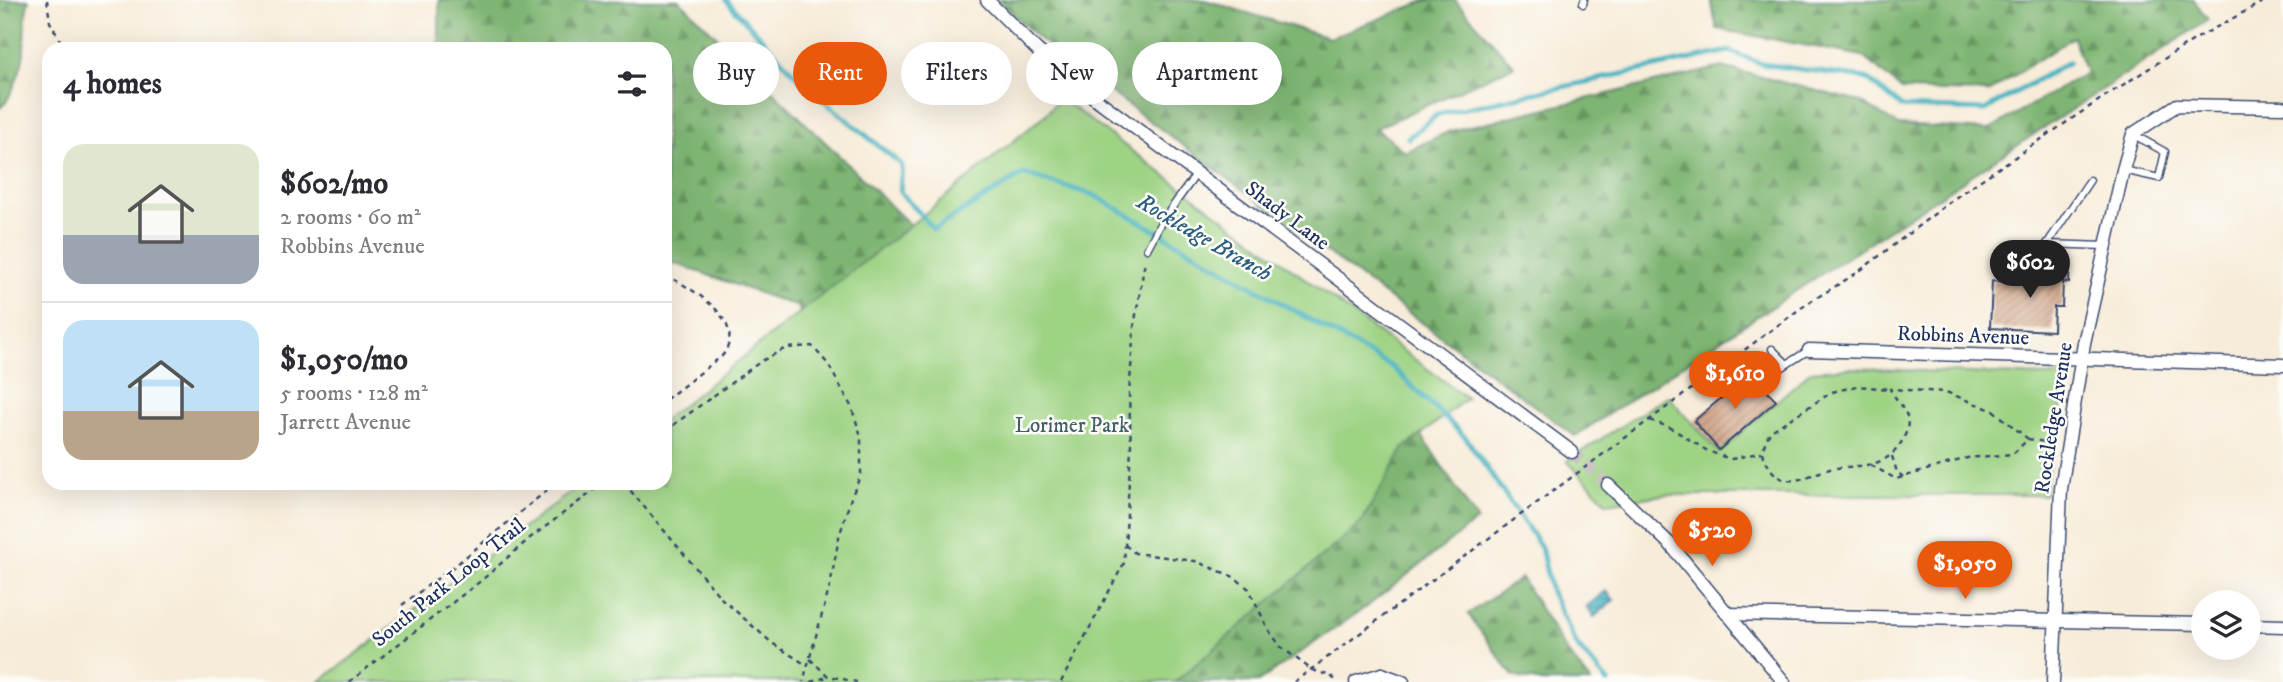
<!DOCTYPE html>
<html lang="en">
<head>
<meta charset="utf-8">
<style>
  :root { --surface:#fff; --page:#f7f7f7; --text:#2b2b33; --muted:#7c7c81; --line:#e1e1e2; --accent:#ea580c }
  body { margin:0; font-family:"IM FELL DW Pica",serif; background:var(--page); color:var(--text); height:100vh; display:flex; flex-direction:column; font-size:26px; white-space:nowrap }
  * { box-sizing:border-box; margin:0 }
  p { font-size:23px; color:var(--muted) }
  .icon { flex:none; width:38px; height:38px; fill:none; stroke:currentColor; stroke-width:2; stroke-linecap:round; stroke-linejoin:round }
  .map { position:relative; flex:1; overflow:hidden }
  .side { position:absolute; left:42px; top:42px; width:630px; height:448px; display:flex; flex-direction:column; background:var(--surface); border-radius:21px; box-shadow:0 7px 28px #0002 }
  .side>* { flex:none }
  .hud { position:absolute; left:693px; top:42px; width:665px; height:63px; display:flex; gap:14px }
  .controls { position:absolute; left:2191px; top:590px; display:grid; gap:14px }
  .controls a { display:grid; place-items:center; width:70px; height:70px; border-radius:50%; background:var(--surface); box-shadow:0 7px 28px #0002; font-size:35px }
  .price { position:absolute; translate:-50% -60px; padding:0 16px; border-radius:24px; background:var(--accent); color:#fff; font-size:23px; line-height:46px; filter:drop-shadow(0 2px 4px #0008) }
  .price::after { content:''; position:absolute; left:50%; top:42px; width:21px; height:16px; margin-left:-10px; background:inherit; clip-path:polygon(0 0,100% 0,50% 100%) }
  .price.on { background:#222; color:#fff }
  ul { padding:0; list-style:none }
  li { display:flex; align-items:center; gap:21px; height:175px; padding:0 21px }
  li+li { border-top:2px solid var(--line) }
  li span { display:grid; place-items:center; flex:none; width:196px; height:140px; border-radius:21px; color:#555 }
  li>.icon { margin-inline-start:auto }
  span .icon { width:84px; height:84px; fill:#fffc; stroke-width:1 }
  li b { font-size:30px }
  h2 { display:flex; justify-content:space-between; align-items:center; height:84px; padding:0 21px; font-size:30px }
  .chip { padding:0 24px; border-radius:32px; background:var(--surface); box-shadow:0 7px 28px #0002; font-size:24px; line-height:63px }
  .chip.on { background:var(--accent); color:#fff }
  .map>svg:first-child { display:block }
  .forest { fill:url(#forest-firs); stroke:#4c7268; stroke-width:2 }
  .park { fill:#9ed384; stroke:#5c8171; stroke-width:2 }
  .water { fill:url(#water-rules); stroke:#307090; stroke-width:2 }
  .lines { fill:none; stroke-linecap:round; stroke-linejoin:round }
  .stream { stroke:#45b2c1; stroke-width:5 }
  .building { fill:url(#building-hatch) }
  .minor-tunnel { stroke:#cbc6c0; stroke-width:12; stroke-dasharray:12 6; stroke-linecap:butt }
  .service-casing { stroke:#3c4b70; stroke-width:9 }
  .minor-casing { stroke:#3c4b70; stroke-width:15 }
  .path { stroke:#3c4b70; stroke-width:2.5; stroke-dasharray:5 5; stroke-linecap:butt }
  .service { stroke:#fff; stroke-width:6 }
  .minor { stroke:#fff; stroke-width:12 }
  .labels { text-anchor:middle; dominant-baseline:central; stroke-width:5; stroke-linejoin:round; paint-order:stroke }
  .street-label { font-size:21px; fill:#1b2f5e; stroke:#fdfcf7 }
  .park-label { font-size:21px; fill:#426069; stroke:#fdfcf7 }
  .water-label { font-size:23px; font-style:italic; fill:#2a5d81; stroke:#fdfcf7 }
</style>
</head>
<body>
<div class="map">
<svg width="2283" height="682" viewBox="0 0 2283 682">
  <defs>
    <pattern id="forest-firs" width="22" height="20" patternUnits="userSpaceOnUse" patternTransform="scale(1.75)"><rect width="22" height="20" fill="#7eb572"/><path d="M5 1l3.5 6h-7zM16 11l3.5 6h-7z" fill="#669461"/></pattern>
    <pattern id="water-rules" width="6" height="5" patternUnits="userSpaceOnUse" patternTransform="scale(1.75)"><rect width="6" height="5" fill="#45b2c1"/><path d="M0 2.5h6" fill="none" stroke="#3991a0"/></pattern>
    <pattern id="building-hatch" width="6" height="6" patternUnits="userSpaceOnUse" patternTransform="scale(1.75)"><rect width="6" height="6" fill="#d1a488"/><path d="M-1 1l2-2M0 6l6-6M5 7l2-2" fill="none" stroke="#a98672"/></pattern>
  </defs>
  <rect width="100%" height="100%" fill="#fdfcf7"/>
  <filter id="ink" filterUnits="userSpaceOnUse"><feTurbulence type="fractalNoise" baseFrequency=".0143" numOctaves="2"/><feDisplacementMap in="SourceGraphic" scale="14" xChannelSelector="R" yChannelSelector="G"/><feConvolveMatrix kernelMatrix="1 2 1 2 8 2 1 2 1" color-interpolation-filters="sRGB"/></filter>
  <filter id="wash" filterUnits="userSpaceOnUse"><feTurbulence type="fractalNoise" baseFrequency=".00686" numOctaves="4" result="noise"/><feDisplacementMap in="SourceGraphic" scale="28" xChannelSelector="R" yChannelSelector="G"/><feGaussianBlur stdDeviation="1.57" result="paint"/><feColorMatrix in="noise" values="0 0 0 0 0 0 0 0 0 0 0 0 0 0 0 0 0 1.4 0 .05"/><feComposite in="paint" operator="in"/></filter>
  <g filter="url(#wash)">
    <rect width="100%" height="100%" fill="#f7ecd9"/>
    <g class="forest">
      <path d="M0 0H29C23 21 25 31 24 51 23 66 11 100 0 108Z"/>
      <path d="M439 0H679L937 251 1396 396 1477 520 1369 605 1258 682H811L822 506 799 307 665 260V49H439Z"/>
      <path d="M999 0H1205L1329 38 1428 0H1455L1514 66 1376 128 1405 152 1450 131 1722 67 1861 102 1898 125 1988 130 2086 73 2073 37 1989 92 1902 90 1863 56 1717 29 1711 0H2194L2208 20 1575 436 1038 38Z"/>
      <path d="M1521 578 1567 652 1591 682H1543L1513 676 1468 614Z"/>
    </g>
    <g class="park">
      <path d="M1060 98 1467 398 1403 449 1361 523 1175 682H319L583 483H665V419L942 200 1044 116Z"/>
      <path d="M1850 368 2067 377 2044 495H1664L1607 503 1567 461 1668 396 1719 452 1811 371Z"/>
    </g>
    <path class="water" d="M1606 591 1614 600 1594 617 1586 607Z"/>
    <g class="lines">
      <g class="stream">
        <path d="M726 0 806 86 902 165 900 192 934 229 1023 174 1094 195 1392 367 1466 438 1541 547 1551 592 1578 647 1608 682"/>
        <path d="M1408 138 1438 114 1729 51 1762 64 1866 78 1902 107 1985 110 2069 62"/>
      </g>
    </g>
    <g id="blocks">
      <g class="building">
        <path d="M2046 257 2070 258 2069 283 2063 282 2062 307H2054L2053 331 1990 328 1992 281 2045 283Z"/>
        <path d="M1751 373 1776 401 1719 450 1694 421Z"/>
      </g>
    </g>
  </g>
  <g filter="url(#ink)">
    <use href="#blocks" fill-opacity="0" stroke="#3c4b70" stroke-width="2"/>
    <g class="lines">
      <path class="minor-tunnel" d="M1572 452 1608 485"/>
      <g class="service-casing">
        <g id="service">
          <path d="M1583 4 1584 0"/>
          <path d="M2123 170 2159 178 2165 152 2134 135"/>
          <path d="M2047 244 2090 180"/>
          <path d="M1147 249 1160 224 1197 173"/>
          <path d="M2027 270 2047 244 2105 246"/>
          <path d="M1772 349 1787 364"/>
          <path d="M1767 377 1809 350"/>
        </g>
      </g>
      <g class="minor-casing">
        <g id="minor">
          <path d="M987 0 1037 50 1080 87 1572 452"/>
          <path d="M1809 350 2283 365"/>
          <path d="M1608 485 1670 544 1784 682"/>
          <path d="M1727 614 2203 624"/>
          <path d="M2249 625 2283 626"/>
          <path d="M1382 674 1403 682"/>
          <path d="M1356 682 1382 674"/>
          <path d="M2053 682 2061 489 2084 343 2123 170 2133 134 2177 105 2283 107"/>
        </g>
      </g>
      <g class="path">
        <path d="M47 0 50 22 65 49"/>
        <path d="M665 275C692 288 750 322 722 356L665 400"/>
        <path d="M1650 420 1671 428 1706 450 1721 456 1732 459 1762 452"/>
        <path d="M665 431 760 362 786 348 812 346 828 364 851 406 861 436V474L851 498 839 537 830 586 803 682"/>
        <path d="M2028 439 2056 444"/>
        <path d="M1892 456 1897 472 1903 477"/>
        <path d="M1871 465 1896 479 1967 458 2013 454 2028 439 1994 411 1946 392 1890 389C1894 396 1905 411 1907 416 1909 422 1907 432 1904 437 1890 468 1864 465 1836 468 1809 471 1784 498 1766 461 1760 451 1765 441 1771 431L1832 392 1857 386 1890 389"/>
        <path d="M624 483 722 599 772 643 808 666"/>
        <path d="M1125 545 1135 553 1195 561 1234 577 1249 589 1268 629 1281 647 1312 670 1331 676 1337 682"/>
        <path d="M402 605 457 564 556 483"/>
        <path d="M810 659 828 676 857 682"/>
        <path d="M349 682 482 580 530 538 588 495 602 483"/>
        <path d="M811 682 827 677"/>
        <path d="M1061 682 1124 563 1131 448 1129 395 1134 327 1145 261"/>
        <path d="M1294 682 1808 303 1857 273 1963 192 2107 95 2197 38 2266 0"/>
      </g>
      <use href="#service" class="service"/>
      <use href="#minor" class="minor"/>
    </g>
  </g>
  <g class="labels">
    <g class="street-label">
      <text transform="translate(1287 216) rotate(37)">Shady Lane</text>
      <text transform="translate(1963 336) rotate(2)">Robbins Avenue</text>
      <text transform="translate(2054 418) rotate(-81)">Rockledge Avenue</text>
      <text transform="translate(449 583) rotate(-39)">South Park Loop Trail</text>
    </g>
    <g class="park-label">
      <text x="1072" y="426">Lorimer Park</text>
    </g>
    <g class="water-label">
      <text transform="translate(1204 238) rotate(30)">Rockledge Branch</text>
    </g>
  </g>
</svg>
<div class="controls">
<a><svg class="icon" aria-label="layers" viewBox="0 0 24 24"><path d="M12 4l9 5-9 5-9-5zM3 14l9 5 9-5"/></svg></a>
</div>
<b class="price on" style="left:2030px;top:300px">$602</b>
<b class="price" style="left:1735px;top:411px">$1,610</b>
<b class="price" style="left:1712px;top:568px">$520</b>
<b class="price" style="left:1965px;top:601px">$1,050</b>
<div class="hud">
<a class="chip">Buy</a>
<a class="chip on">Rent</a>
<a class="chip">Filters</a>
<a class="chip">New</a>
<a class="chip">Apartment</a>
</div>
<section class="side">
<h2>4 homes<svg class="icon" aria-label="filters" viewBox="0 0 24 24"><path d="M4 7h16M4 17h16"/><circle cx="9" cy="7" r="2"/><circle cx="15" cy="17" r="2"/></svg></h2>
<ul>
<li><span style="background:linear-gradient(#dfe7d0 65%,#9aa5b1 0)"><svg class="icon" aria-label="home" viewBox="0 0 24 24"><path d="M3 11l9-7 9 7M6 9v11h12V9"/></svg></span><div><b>$602/mo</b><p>2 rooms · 60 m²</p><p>Robbins Avenue</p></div></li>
<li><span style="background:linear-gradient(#bfe0f5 65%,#b9a48a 0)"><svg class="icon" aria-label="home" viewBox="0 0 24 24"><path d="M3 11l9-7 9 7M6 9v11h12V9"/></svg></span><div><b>$1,050/mo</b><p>5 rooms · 128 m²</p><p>Jarrett Avenue</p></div></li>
</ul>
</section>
</div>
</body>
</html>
